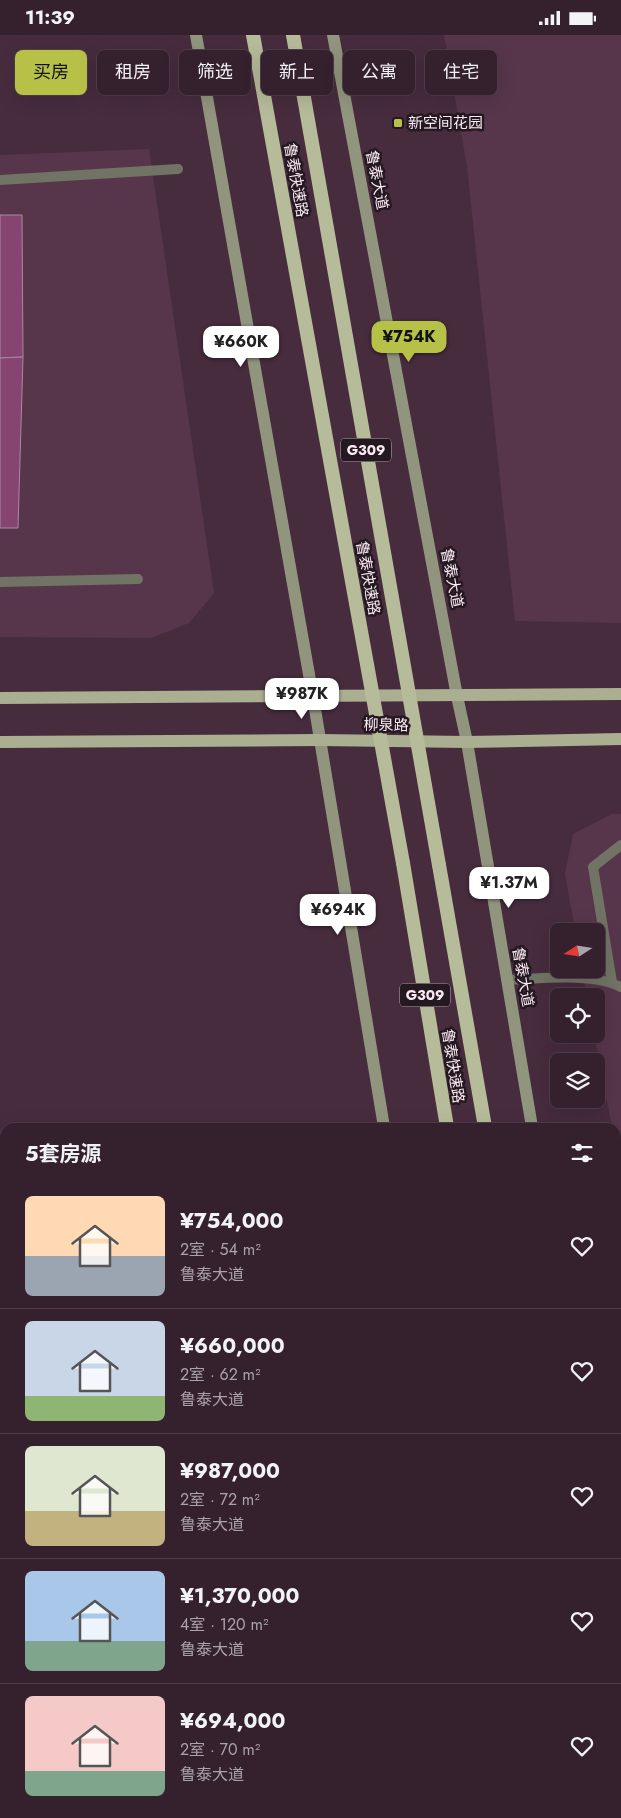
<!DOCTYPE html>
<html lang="zh">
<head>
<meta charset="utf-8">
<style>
  :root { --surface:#35212e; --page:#3d2936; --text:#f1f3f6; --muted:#aaa3aa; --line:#4f3e4a; --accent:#b8c147 }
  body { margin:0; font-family:Jost,"Noto Sans SC",sans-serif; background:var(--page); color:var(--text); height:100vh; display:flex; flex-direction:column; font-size:19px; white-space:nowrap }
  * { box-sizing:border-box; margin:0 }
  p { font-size:16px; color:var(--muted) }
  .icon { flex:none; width:28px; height:28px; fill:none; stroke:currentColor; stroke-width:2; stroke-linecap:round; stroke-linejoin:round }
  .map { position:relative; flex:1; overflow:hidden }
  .panel { position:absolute; left:0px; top:1088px; width:621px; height:696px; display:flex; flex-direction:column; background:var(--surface); border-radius:15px 15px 0 0; box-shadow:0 5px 20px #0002,0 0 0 1px var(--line) }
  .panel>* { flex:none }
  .hud { position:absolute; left:15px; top:15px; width:591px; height:45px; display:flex; gap:10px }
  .needle { width:32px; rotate:258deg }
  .fabs { position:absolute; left:550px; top:888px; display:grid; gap:10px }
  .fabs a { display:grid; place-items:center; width:55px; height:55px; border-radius:8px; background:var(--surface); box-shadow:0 5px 20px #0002,0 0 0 1px var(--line); font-size:25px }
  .price { position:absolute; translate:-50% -42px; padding:0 11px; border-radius:10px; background:#fff; color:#222; font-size:16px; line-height:32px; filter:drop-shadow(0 1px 2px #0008) }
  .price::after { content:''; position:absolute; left:50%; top:30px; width:15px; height:11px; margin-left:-8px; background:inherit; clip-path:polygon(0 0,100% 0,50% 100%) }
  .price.current { background:var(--accent); color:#111 }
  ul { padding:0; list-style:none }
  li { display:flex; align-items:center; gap:15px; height:125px; padding:0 25px }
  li+li { border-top:1px solid var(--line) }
  li span { display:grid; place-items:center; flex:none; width:140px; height:100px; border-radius:8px; color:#555 }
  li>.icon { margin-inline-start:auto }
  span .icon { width:60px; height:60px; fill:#fffc; stroke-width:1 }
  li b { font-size:21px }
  h2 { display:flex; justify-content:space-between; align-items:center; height:60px; padding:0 25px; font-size:21px }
  .tag { padding:0 18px; border-radius:8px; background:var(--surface); box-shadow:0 5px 20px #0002,0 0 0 1px var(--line); font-size:18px; line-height:45px }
  .tag.current { background:var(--accent); color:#111 }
  .status { display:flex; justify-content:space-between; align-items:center; height:35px; padding:0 25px; background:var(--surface); direction:ltr }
  .status svg { height:14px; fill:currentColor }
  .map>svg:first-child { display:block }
  .built { fill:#57364c }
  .building { fill:#864471; stroke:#aa899e }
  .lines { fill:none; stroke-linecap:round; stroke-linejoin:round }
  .service { stroke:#717365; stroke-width:10 }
  .secondary { stroke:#92957e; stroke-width:12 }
  .primary { stroke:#abaf91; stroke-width:12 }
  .trunk { stroke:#b6bb9a; stroke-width:14 }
  .trunk-bridge { stroke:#b6bb9a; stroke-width:14 }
  .poi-dot { fill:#b8c147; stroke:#251921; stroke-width:2 }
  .labels { text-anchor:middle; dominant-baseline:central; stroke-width:5; stroke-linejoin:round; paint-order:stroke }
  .shield { fill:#251921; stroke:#bcabb5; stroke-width:1 }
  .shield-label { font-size:14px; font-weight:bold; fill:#fce9f4 }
  .poi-label { font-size:15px; fill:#fce9f4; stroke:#251921; text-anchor:start }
  .street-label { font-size:15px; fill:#fce9f4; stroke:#251921 }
</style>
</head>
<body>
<div class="status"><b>11:39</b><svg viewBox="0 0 49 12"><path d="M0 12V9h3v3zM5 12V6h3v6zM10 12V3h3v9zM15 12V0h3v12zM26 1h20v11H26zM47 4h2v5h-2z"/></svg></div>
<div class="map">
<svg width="621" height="1783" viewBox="0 0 621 1783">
  <rect width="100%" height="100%" fill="#472c3e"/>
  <g class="built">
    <path d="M444 0H621V588L515 586 467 131Z"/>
    <path d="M149 114 214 558 189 588 151 603 0 602V120Z"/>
    <path d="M612 779H621V1142L616 1117V1092H612L594 999H596V961H587L582 934H596V896H575L565 839 573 799Z"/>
  </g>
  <g class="building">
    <path d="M0 180H22L23 322 0 323Z"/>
    <path d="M23 322 18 493H0V323Z"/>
  </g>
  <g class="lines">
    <g class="service">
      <path d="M0 145 178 134"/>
      <path d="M0 547 138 544"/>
      <path d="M507 945C538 944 593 937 621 952"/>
      <path d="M612 947 593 832 621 810"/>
      <path d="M616 1307 621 1306"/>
      <path d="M616 1507 621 1526"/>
      <path d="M477 1779 478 1783"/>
    </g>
    <g class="secondary">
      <path d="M196 0 313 662 384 1092"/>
      <path d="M333 0 457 661 467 707 532 1092"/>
      <path d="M616 1724 621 1750"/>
      <path d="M530 1779 531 1783"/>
    </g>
    <g class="primary">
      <path d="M0 663 621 659"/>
      <path d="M0 707 319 705 467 707 621 704"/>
    </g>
    <g class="trunk">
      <path d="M403 828 447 1092"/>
      <path d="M439 830 485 1092"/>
      <path d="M616 1585 621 1614"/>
      <path d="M502 1779V1783"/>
      <path d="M563 1779V1783"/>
      <path d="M605 1779 606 1783"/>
    </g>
    <g class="trunk-bridge">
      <path d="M253 0 403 828"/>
      <path d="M293 0 439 830"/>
    </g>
  </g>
  <rect class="poi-dot" x="393" y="83" width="10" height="10" rx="2.5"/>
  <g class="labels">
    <g class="shield">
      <rect x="341" y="403.5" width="50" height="23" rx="4"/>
      <rect x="400" y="948.5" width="50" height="23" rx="4"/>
    </g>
    <g class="shield-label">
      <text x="366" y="415">G309</text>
      <text x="425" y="960">G309</text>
    </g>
    <g class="poi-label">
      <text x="408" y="88">新空间花园</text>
    </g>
    <g class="street-label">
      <text transform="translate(296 145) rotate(80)">鲁泰快速路</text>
      <text transform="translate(377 145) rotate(79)">鲁泰大道</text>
      <text transform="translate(368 543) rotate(80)">鲁泰快速路</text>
      <text transform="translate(452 543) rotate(79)">鲁泰大道</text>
      <text transform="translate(386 690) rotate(1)">柳泉路</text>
      <text transform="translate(523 942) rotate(80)">鲁泰大道</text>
      <text transform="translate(453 1031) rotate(81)">鲁泰快速路</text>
    </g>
  </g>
</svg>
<div class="fabs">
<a><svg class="needle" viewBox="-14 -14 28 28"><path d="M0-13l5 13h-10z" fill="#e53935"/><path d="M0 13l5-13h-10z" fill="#aaa3aa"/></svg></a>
<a><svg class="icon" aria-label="locate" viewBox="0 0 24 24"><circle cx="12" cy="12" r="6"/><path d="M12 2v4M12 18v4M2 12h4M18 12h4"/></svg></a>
<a><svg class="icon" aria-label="layers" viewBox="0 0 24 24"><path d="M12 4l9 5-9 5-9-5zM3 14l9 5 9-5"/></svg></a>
</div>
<b class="price current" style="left:409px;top:328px">¥754K</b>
<b class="price" style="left:241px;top:333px">¥660K</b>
<b class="price" style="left:302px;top:685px">¥987K</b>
<b class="price" style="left:509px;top:874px">¥1.37M</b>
<b class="price" style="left:338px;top:901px">¥694K</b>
<div class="hud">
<a class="tag current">买房</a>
<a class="tag">租房</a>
<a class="tag">筛选</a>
<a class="tag">新上</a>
<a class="tag">公寓</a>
<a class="tag">住宅</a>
</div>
<section class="panel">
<h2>5套房源<svg class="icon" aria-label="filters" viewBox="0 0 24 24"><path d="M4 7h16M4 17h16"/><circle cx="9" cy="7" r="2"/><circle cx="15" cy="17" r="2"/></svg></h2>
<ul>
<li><span style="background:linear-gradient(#ffd9b3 60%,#9aa5b1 0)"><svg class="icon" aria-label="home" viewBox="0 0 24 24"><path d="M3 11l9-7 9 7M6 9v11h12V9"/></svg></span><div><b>¥754,000</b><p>2室 · 54 m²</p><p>鲁泰大道</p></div><svg class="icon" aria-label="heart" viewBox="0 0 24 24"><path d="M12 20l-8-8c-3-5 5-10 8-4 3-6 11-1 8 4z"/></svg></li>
<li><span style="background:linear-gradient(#c9d6e8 75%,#8fb573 0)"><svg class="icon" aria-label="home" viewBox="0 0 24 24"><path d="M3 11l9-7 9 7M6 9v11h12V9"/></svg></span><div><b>¥660,000</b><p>2室 · 62 m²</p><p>鲁泰大道</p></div><svg class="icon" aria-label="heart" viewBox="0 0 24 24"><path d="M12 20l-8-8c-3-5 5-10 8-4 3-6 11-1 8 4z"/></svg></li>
<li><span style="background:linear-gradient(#dfe7d0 65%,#c2b280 0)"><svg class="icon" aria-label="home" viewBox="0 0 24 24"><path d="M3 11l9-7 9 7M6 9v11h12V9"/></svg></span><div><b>¥987,000</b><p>2室 · 72 m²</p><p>鲁泰大道</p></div><svg class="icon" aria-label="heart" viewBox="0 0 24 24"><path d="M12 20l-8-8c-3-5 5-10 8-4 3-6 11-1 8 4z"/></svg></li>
<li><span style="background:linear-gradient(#a9c7e8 70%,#7fa58c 0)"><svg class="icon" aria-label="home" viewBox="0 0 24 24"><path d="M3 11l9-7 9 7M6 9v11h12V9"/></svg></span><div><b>¥1,370,000</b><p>4室 · 120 m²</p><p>鲁泰大道</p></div><svg class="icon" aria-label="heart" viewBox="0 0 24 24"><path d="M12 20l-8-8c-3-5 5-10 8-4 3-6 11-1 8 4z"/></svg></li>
<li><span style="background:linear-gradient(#f6c9c9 75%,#7fa58c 0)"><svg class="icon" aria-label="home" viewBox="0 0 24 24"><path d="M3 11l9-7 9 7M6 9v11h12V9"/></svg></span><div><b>¥694,000</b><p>2室 · 70 m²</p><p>鲁泰大道</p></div><svg class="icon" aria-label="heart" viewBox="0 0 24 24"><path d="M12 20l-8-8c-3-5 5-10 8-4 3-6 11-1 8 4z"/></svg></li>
</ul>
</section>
</div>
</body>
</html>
